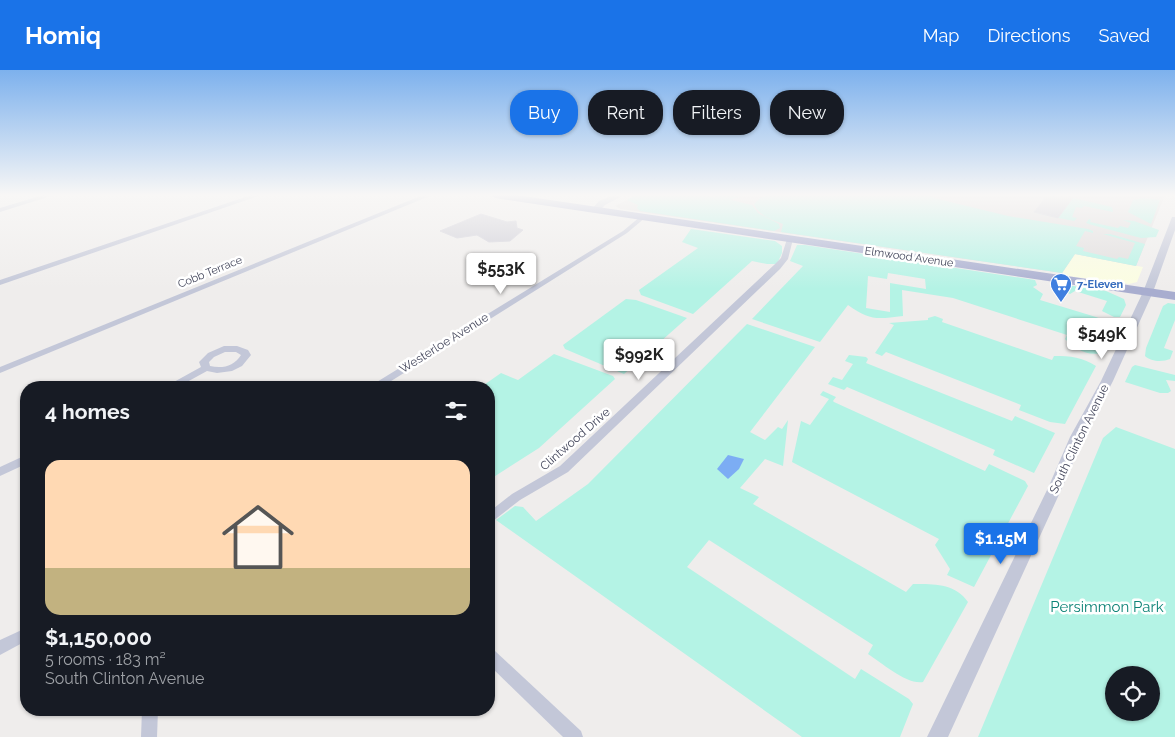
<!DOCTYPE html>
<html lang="en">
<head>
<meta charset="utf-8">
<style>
  :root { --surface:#171b24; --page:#242831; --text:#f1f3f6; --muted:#9ea1a6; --line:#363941; --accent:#1a73e8 }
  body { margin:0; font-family:Raleway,sans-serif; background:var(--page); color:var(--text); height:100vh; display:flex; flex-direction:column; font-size:19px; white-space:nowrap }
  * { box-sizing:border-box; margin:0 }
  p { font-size:16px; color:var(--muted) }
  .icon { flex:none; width:28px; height:28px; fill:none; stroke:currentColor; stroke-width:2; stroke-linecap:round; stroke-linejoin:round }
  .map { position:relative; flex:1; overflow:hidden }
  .panel { position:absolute; left:20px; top:311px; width:475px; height:335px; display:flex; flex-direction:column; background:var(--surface); border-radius:20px; box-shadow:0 1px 4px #0004 }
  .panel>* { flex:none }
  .hud { position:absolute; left:510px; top:20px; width:475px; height:45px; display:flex; gap:10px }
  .buttons { position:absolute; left:1105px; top:596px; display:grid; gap:10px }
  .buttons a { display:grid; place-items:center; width:55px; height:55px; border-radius:50%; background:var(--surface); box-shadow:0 1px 4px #0004; font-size:25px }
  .price { position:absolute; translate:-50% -42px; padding:0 11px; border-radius:5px; background:#fff; color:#222; font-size:16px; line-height:32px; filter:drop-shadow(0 1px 2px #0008) }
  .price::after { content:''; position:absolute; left:50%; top:30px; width:15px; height:11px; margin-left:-8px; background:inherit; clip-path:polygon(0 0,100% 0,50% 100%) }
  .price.active { background:var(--accent); color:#fff }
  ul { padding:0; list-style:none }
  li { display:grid; align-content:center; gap:10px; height:265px; padding:0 25px }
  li+li { border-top:1px solid var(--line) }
  li span { display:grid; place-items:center; height:155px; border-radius:15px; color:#555 }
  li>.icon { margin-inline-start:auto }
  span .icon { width:90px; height:90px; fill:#fffc; stroke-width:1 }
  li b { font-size:21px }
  h2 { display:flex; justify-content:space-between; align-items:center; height:60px; padding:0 25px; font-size:21px }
  .tag { padding:0 18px; border-radius:20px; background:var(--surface); box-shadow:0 1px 4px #0004; font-size:18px; line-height:45px }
  .tag.active { background:var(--accent); color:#fff }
  header { display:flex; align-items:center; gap:30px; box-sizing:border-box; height:70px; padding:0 25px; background:var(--accent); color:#fff }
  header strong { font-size:24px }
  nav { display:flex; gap:28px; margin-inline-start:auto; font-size:18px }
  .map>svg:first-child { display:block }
  .commercial { fill:#fbfde1 }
  .education { fill:#e0dddd }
  .green { fill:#b4f3e5; fill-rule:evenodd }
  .water { fill:#7cadf4 }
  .building { fill:#cccbd5; stroke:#d0cfd9 }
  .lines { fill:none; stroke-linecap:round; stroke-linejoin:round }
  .minor { fill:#c3c7d8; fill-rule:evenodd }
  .tertiary { fill:#c3c7d8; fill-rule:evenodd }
  .primary { fill:#a8adcf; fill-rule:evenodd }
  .labels { text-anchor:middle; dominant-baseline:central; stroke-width:5; stroke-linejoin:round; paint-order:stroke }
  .far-street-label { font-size:11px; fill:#43465b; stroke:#fff }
  .far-shop-label { font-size:11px; font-weight:bold; fill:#366cbe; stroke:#fff; text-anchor:start }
  .street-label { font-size:12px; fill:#43465b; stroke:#fff }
  .near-park-label { font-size:15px; fill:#0d8376; stroke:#fff }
</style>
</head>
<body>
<header>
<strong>Homiq</strong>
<nav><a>Map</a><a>Directions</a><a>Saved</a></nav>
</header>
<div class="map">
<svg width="1175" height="667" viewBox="0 0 1175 667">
  <rect width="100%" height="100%" fill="#efedec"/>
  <path class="commercial" d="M1075 184 1143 197 1137 212 1129 214 1061 205Z"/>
  <path class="education" d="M637 125H1165L1136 196 1075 184 1062 203 621 139 615 136Z"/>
  <g class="green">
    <path d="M636 125H707L717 128 711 125H744L731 130 752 135 758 143 779 154 780 158 774 161 640 141 637 138 638 135 627 130Z"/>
    <path d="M767 125H931L934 128 1008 146 1088 159 1093 161V163L1085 161 1076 176 1084 178 1083 181 1117 189 1119 187 1128 189 1135 173 1103 164H1110L1145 174 1136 196 1075 184 1062 203 781 162 783 154C771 149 759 146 754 134L760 128Z"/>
    <path d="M1073 128 1112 137 1113 142 1084 136 1082 138 1076 137 1072 147 1077 148 1074 151 1034 143 1058 147Z"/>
    <path d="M1143 128 1160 130 1151 154 1128 142 1133 130Z"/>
    <path d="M1089 149 1091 150 1090 152 1118 158 1120 156 1128 158 1131 153 1123 150 1134 151 1159 160 1156 167 1141 168 1092 155 1086 153Z"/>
    <path d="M691 159 775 171 782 176V183L777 194H767L752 191 693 244 641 225 639 220 698 178 682 172Z"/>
    <path d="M797 175H805L1035 210 1037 215 1033 217 1043 224 1040 230 1096 247 1117 255 1103 282C1089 288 1074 278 1065 269L1067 265 953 228 902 220 903 246C877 249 870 251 848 235L820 272 752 249 803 196 790 191ZM888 203 925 209 926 219 890 213V242L866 238 868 206 887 209Z"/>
    <path d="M1054 213 1106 221 1124 229 1126 235 1120 247H1114L1102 241 1107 231 1075 221 1070 224 1052 217 1051 214Z"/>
    <path d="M626 229 636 230 687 248 624 304 565 279 563 275Z"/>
    <path d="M1168 233 1175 234V250L1164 278 1173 281 1170 289C1163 292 1151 292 1145 286L1146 278 1163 236Z"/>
    <path d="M935 246 943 249 942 252 1052 290 1054 286C1071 286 1082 287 1096 296L1065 354 1050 352 1019 340 1021 335 886 282 882 286 875 283 894 255 889 253 928 250V248Z"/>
    <path d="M747 254 815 277 750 362 765 370 778 357 782 359 788 350 783 396 765 389 740 418 759 427 753 434 906 522 913 514C933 514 955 513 968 532L923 612C907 615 882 593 868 584L873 575 709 470 687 497 855 609 861 599 909 629 913 634 900 667H802L496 450 515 436 523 437 536 451 588 414Z"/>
    <path d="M554 284 613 306 615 309 539 378 489 410V318L481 317 501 303 518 310Z"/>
    <path d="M849 285 866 287 868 289 866 293 1012 351 1015 346 1055 363 1034 403 993 385 995 380 847 317 844 320 828 314 833 307 842 310 853 294 845 291Z"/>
    <path d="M1135 295 1175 305V311L1166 310 1171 321 1168 323H1160L1125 312 1132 297Z"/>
    <path d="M823 321 836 327 833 331 834 332 985 401 989 394 1025 411 1028 416 974 517 947 505 950 499 935 475 939 469 792 392 801 351 810 355 829 329 820 325Z"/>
    <path d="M1116 357 1175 379V667H978L1103 368ZM1114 605H1151V642H1114Z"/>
  </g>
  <path class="water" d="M728 385 744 389 739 399 728 409 717 399Z"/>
  <g class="building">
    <path d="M1048 125H1075L1058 148 1034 142Z"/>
    <path d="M481 144 507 152 516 151 517 158 523 160 510 171 489 172 477 165 457 168 440 161Z"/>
  </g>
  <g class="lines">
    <g class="minor">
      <path d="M43 125H54L0 142V138Z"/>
      <path d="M251 125H261L0 215V210Z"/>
      <path d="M423 125H432L0 303V297Z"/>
      <path d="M641 146 646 147 627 163 380 318H367L623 161Z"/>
      <path d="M790 167 793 169 788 189 780 199 568 402 520 430 493 451 489 453V442L512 424 560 396 774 195 781 188 787 169Z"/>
      <path d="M224 276H237L248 280 251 285 242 296 232 301 217 303 207 301 176 318H163L201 297 199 292 208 283ZM225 282H236L241 285C234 296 223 299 210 296L209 292 214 287Z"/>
      <path d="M26 385V394L0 406V397Z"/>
      <path d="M26 558V571L0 585V570Z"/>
      <path d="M489 578 494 580 581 661 583 667H563L489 595Z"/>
      <path d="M142 640H158L157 667H141Z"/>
    </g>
    <g class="tertiary">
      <path d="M614 125H624L605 135 598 142H592L591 140 599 131Z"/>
      <path d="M1172 147H1175V160L1153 222 1113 311 1084 367 1062 418 948 667H927L1048 418 1070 367 1101 311 1143 222Z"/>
    </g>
    <path class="primary" d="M491 125H516L1175 222V230L495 128Z"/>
  </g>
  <linearGradient id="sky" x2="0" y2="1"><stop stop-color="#7db1ed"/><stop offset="0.57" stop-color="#f8f7f6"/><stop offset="1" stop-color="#f8f7f6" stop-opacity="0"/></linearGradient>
  <rect width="1175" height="219" fill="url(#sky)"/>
  <defs>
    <g id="supermarket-pin" transform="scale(1.125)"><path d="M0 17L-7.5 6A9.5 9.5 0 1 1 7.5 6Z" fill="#3f7fe0" stroke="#fff"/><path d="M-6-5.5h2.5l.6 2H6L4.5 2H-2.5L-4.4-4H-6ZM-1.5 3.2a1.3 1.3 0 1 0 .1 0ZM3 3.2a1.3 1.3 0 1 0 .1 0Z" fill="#fff"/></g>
  </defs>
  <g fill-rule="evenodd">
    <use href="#supermarket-pin" x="1061" y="214"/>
  </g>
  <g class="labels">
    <g class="far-street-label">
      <text transform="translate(909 187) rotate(8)">Elmwood Avenue</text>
      <text transform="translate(210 202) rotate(-22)">Cobb Terrace</text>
    </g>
    <g class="far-shop-label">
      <text x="1077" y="214">7-Eleven</text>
    </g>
    <g class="street-label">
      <text transform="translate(444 273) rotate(-32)">Westerloe Avenue</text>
      <text transform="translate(575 369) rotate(-41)">Clintwood Drive</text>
      <text transform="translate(1079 369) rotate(-64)">South Clinton Avenue</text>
    </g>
    <g class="near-park-label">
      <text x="1107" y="537">Persimmon Park</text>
    </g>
  </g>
</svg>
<div class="buttons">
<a><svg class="icon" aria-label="locate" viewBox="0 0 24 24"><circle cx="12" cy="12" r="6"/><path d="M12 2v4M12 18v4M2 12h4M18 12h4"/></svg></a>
</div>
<b class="price" style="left:501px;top:225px">$553K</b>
<b class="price" style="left:1102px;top:290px">$549K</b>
<b class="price" style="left:639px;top:311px">$992K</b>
<b class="price active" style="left:1001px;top:495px">$1.15M</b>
<div class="hud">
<a class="tag active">Buy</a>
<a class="tag">Rent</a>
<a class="tag">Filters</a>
<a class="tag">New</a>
</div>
<section class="panel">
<h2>4 homes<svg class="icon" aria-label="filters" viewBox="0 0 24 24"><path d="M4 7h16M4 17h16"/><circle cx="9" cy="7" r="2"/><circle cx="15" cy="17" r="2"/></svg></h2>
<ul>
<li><span style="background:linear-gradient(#ffd9b3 70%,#c2b280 0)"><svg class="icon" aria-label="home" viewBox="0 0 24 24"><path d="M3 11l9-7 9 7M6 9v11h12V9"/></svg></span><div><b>$1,150,000</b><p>5 rooms · 183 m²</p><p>South Clinton Avenue</p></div></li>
</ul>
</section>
</div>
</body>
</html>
